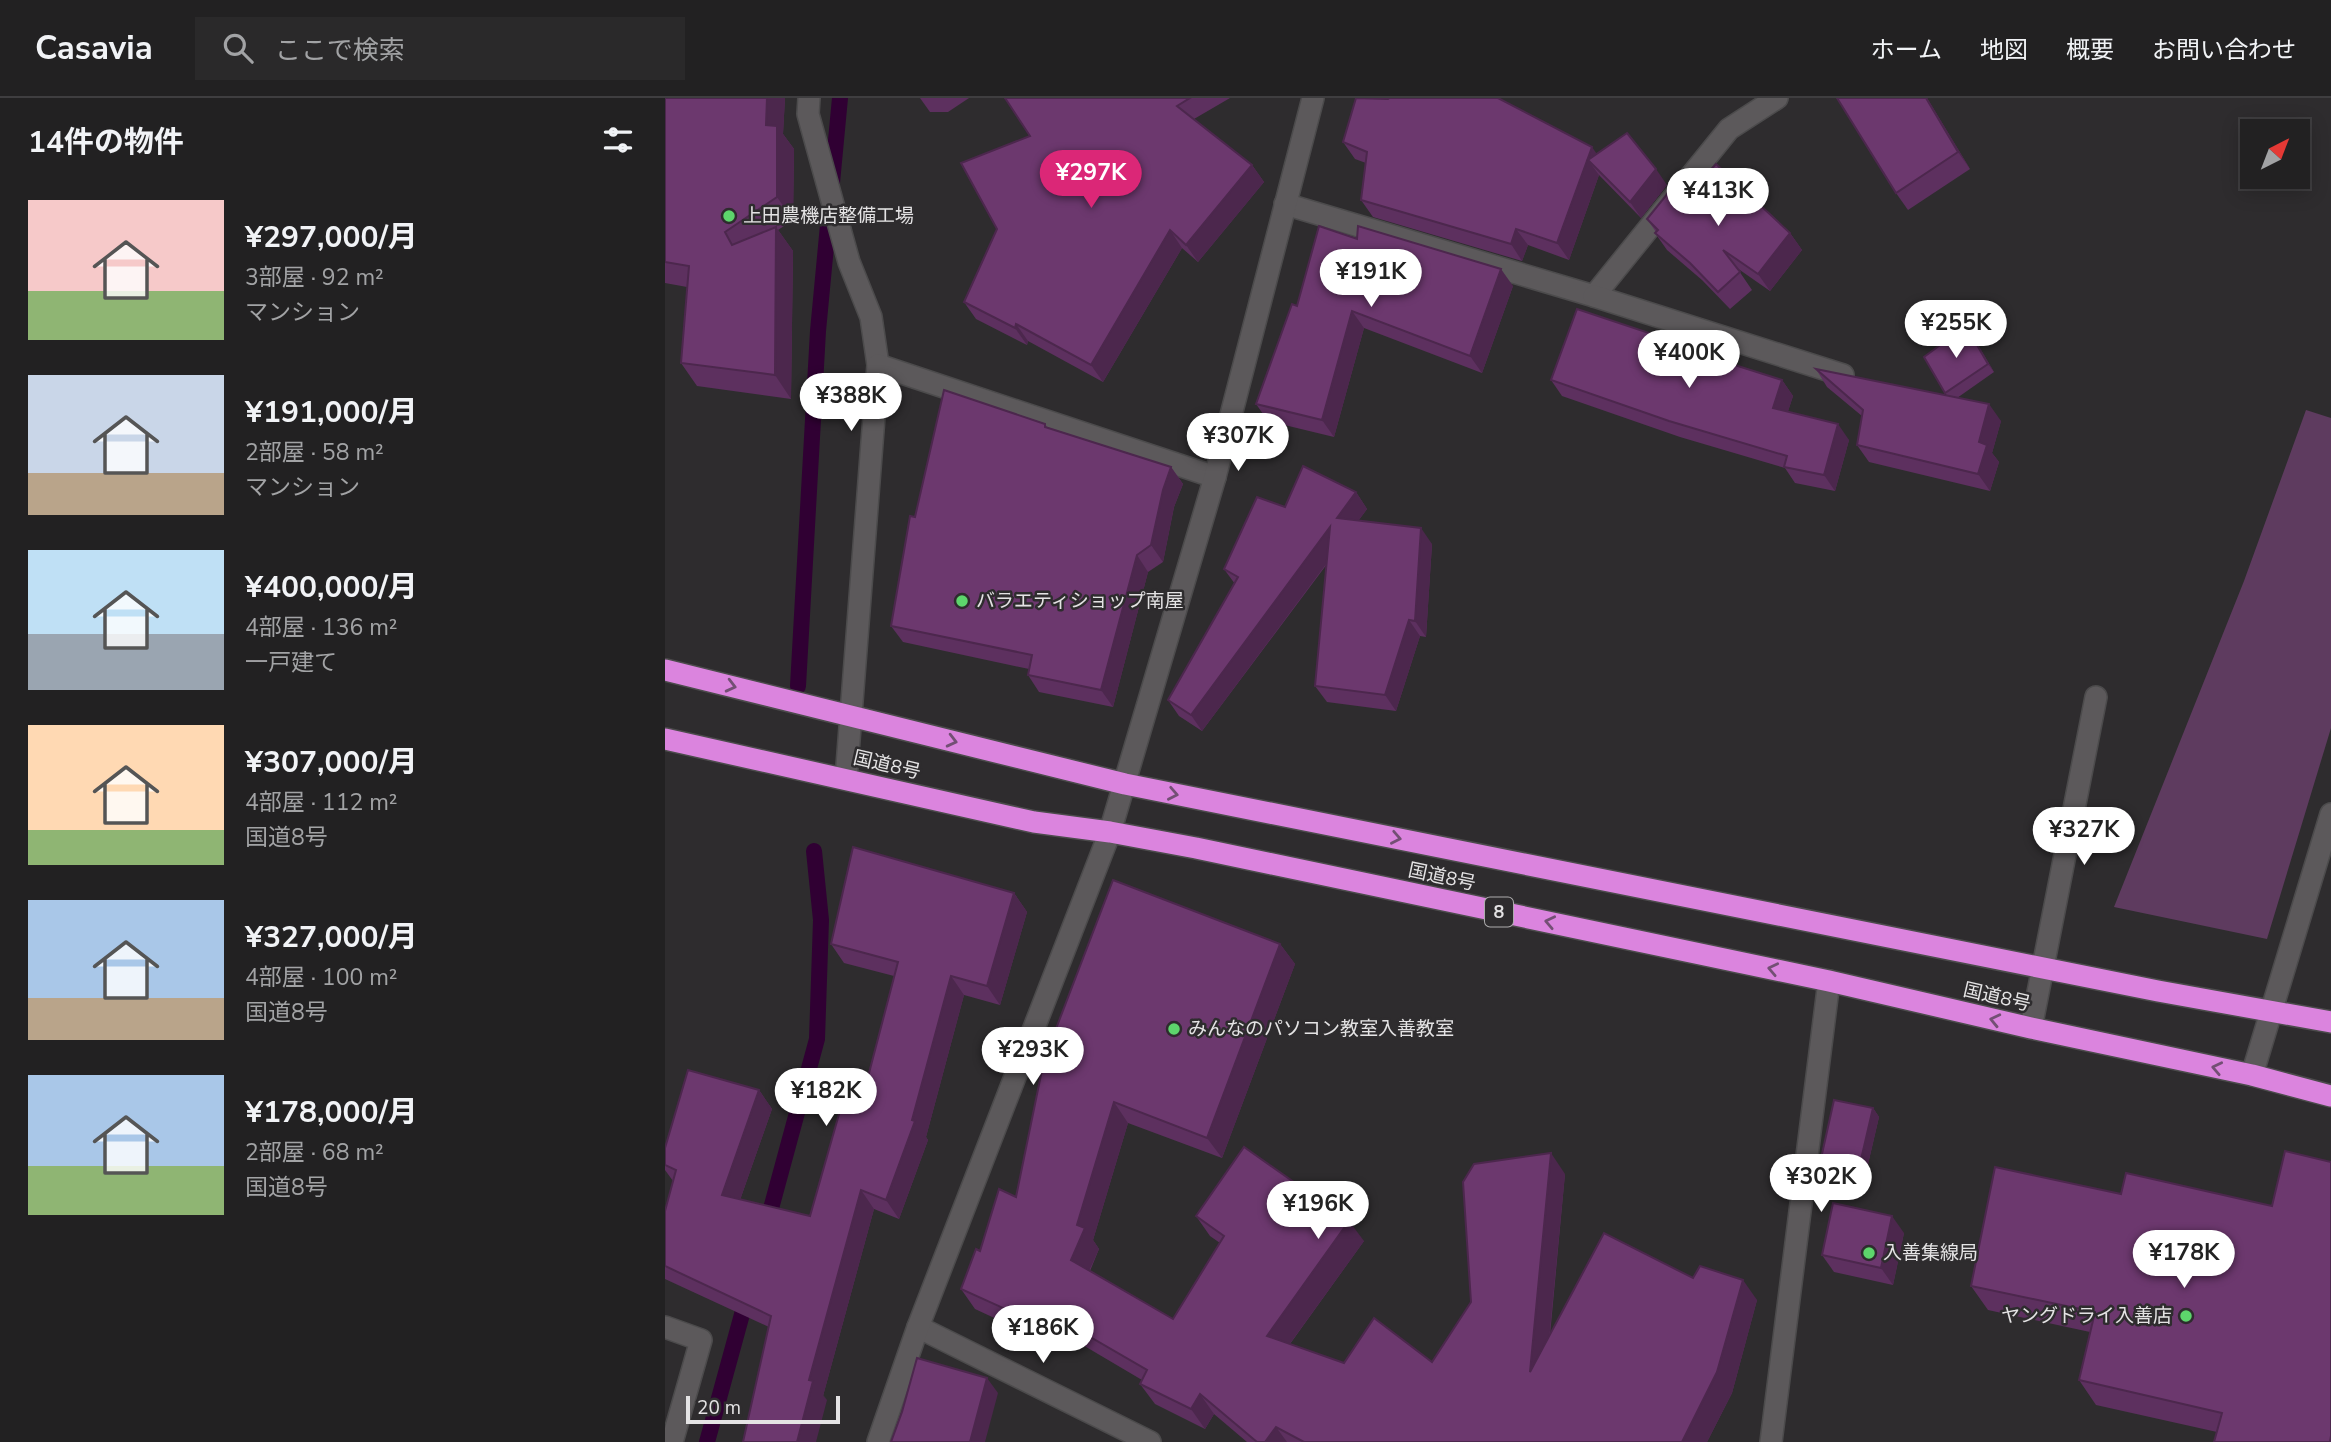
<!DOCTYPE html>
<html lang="ja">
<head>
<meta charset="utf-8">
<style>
  :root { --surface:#222122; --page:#2a292a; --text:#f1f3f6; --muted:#a2a3a5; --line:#3f3e40; --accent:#db2777 }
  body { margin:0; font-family:"Nunito Sans","Noto Sans JP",sans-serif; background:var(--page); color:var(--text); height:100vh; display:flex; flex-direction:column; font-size:26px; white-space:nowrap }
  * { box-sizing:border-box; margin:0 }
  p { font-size:23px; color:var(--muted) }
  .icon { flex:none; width:38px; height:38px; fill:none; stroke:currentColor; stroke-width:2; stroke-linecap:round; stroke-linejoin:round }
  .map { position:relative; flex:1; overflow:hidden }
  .panel { display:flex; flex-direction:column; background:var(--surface); width:665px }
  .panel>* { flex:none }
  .needle { width:46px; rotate:42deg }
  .controls { position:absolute; left:1575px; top:21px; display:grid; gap:14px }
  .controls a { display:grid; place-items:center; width:70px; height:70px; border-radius:0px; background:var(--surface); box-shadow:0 4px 18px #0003,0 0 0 2px var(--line); font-size:35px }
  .scale { position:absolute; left:21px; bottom:18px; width:154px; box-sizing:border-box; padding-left:7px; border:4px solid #e4e3e4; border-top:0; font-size:19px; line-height:24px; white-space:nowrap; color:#e4e3e4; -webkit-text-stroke:5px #2e2c2e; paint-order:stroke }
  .price { position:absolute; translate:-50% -60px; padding:0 16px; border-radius:24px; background:#fff; color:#222; font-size:23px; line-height:46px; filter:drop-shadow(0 2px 4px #0008) }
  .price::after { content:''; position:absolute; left:50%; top:42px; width:21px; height:16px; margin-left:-10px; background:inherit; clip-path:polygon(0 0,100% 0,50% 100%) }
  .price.selected { background:var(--accent); color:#fff }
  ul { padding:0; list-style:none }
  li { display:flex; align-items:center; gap:21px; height:175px; padding:0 28px }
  li span { display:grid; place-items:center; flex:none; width:196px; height:140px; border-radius:0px; color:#555 }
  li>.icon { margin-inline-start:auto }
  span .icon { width:84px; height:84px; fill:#fffc; stroke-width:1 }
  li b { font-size:30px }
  h2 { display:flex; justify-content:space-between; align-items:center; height:84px; padding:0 28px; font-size:30px }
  header { display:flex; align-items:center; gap:42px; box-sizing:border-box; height:98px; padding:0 35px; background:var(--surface); border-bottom:2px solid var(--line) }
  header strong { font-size:33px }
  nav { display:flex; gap:38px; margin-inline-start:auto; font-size:24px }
  .search { width:490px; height:63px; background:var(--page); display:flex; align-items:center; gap:18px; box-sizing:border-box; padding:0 24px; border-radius:0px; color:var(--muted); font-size:26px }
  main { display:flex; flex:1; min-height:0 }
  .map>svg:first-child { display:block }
  .green { fill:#5e3b5f }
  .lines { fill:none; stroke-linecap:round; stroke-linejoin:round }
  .stream { stroke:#300033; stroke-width:16 }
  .minor-casing { stroke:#4c4b4c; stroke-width:24 }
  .highway-casing { stroke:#4c4b4c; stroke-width:24 }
  .minor { stroke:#5c595b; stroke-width:21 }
  .highway { stroke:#db84de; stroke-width:21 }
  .wall { fill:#5d305f }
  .shaded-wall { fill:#4c274d }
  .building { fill:#6c386e; stroke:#4c274d; stroke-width:2 }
  .oneway { stroke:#734f74 }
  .poi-dot { fill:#5dd56c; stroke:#2e2c2e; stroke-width:2.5 }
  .labels { text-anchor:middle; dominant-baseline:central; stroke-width:5; stroke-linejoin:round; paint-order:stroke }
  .shield { fill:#2e2c2e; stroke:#adacad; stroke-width:2 }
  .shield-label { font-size:18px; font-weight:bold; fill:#e4e3e4 }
  .poi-label { font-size:19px; fill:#e4e3e4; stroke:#2e2c2e; text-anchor:start }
  .street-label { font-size:19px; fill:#e4e3e4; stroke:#2e2c2e }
</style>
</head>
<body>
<header>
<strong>Casavia</strong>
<div class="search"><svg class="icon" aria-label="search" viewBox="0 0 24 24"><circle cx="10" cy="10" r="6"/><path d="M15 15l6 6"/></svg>ここで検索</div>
<nav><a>ホーム</a><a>地図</a><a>概要</a><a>お問い合わせ</a></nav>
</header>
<main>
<section class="panel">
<h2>14件の物件<svg class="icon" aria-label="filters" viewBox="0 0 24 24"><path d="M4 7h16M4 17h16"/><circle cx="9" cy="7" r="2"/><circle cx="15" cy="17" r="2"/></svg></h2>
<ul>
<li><span style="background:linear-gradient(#f6c9c9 65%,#8fb573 0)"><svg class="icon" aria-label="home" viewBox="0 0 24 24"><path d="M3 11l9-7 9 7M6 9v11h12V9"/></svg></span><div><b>¥297,000/月</b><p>3部屋 · 92 m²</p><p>マンション</p></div></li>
<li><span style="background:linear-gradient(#c9d6e8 70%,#b9a48a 0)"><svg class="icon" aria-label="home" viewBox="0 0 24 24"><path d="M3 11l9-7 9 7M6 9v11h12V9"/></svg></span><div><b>¥191,000/月</b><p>2部屋 · 58 m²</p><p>マンション</p></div></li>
<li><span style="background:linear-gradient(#bfe0f5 60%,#9aa5b1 0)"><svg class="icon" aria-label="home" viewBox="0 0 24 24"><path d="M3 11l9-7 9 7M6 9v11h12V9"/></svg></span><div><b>¥400,000/月</b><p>4部屋 · 136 m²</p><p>一戸建て</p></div></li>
<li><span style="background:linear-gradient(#ffd9b3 75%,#8fb573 0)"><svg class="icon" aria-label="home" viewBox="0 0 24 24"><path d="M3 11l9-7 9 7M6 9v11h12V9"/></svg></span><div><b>¥307,000/月</b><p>4部屋 · 112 m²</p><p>国道8号</p></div></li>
<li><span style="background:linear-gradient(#a9c7e8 70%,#b9a48a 0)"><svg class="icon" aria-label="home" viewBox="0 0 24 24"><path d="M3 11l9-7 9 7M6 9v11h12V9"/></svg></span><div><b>¥327,000/月</b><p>4部屋 · 100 m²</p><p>国道8号</p></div></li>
<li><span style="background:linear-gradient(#a9c7e8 65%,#8fb573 0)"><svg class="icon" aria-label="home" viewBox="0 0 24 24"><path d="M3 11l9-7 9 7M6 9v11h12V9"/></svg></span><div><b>¥178,000/月</b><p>2部屋 · 68 m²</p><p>国道8号</p></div></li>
</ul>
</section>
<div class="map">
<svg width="1666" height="1344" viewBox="0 0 1666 1344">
  <rect width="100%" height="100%" fill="#2e2c2e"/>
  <path class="green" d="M1641 312 1666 320V630L1602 841 1449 809 1579 483Z"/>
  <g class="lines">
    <g class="stream">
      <path d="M133 588 153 233 175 0"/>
      <path d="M101 1129 152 941 156 822 149 753"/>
      <path d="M42 1344 82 1198"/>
    </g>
    <g class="minor-casing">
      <g id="minor">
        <path d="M144 0 143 16 184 164 206 219 213 267 181 681"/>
        <path d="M620 106 929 198 1064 31 1112 0"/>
        <path d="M929 198 1178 277"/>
        <path d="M213 267 550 379"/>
        <path d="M1366 930 1431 599"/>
        <path d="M1587 977 1666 716"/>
        <path d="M0 1229 36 1242 7 1344"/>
        <path d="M253 1229 485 1344"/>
        <path d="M213 1344 253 1229 445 734 550 379 648 0"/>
        <path d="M1106 1344 1164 883"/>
      </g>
    </g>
    <g class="highway-casing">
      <g id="highway">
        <path d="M0 572 460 686 1493 893 1666 924"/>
        <path d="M0 641 369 724 445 734 531 750 1164 883 1366 930 1587 977 1666 998"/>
      </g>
    </g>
    <use href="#minor" class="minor"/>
    <use href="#highway" class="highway"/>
  </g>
  <g class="wall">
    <path d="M0 0H120L118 36 129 51 128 122 113 132 128 153 126 301 32 288 16 265 22 189 0 185Z"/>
    <path d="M255 0H304L283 14H265Z"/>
    <path d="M340 0H565L529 21 587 67 599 84 533 164 517 150 438 284 363 243 362 247 311 221 299 204 332 131 365 38Z"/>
    <path d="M1172 0H1262L1305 71 1243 112 1231 95Z"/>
    <path d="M678 44 932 56 1002 87 976 120 934 77 904 162 863 147 857 163 708 119 696 102 701 65 690 61Z"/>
    <path d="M1018 103 1125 135 1137 152 1105 193 1072 170 1087 192 1065 211 1037 182 1002 152 990 135 991 134 982 121Z"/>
    <path d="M692 141 848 188 817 275 699 230 669 339 603 323 591 306 632 208Z"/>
    <path d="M1307 237 1329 274 1292 300 1336 323 1327 355 1334 364 1325 393 1204 364 1192 347 1197 318 1162 289 1151 271 1282 298 1259 259Z"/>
    <path d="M1002 245 1117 282 1128 298 1123 313 1184 342 1170 393 1130 385 1120 370 1015 339 897 298 886 282Z"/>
    <path d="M380 326 382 329 506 369 518 386 509 409 498 464 483 474 448 609 374 594 363 577 364 571 238 544 226 528 250 419Z"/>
    <path d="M691 394 702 411 693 423 767 446 761 539 755 538 731 613 662 604 650 588 662 466 537 633 514 618 503 602 570 486 559 471 620 409Z"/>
    <path d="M349 795 362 814 335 907 299 897 261 1039 263 1042 234 1121 209 1111 158 1298 162 1302 104 1229 0 1181V1113L8 1083 0 1072V1050L94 992 107 1011 75 1102 145 1118 197 1002 229 878 179 865 166 846Z"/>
    <path d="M615 846 630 866 557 1060 463 1025 428 1142 434 1151 425 1173 508 1221 555 1145 545 1138 531 1118 699 1143 625 1246 679 1265 767 1264 900 1076 885 1237 1028 1180 1092 1202 1067 1295 1042 1344H582L549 1316 540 1331 490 1306 475 1286 477 1282 389 1230 383 1245 310 1211 296 1191 315 1153 351 1099Z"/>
    <path d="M1208 1010 1214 1019 1197 1092 1159 1083 1153 1074Z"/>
    <path d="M1607 1108 1552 1334 1431 1307 1414 1282 1425 1234 1323 1212 1306 1188Z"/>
    <path d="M1239 1135 1228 1187 1169 1174 1157 1157Z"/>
  </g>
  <g class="shaded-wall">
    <path d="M102 0H120L118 36 129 51 128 122 112 99 101 27Z"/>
    <path d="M1261 0H1262L1305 71 1293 54Z"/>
    <path d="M927 49 938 65 923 62 934 77 904 162 892 145Z"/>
    <path d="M587 67 599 84 533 164 521 147Z"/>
    <path d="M991 71 1002 87 976 120 965 104Z"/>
    <path d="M111 129 128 153 126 301 110 277Z"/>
    <path d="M851 131 863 147 857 163 846 146Z"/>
    <path d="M505 132 517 150 438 284 426 267Z"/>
    <path d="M1125 135 1137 152 1105 193 1093 176Z"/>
    <path d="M836 171 848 188 817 275 805 258Z"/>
    <path d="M687 213 699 230 669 339 657 322Z"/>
    <path d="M351 226 363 243 362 247 350 230Z"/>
    <path d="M1301 228 1307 237 1329 274 1323 266Z"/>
    <path d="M1117 282 1128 298 1119 326 1108 310Z"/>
    <path d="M1324 306 1336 323 1327 355 1334 364 1325 393 1313 376 1314 344Z"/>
    <path d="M1173 326 1184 342 1170 393 1159 377Z"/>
    <path d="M506 369 518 386 509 409 498 464 486 447 498 392Z"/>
    <path d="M691 394 702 411 683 437 672 420Z"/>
    <path d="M665 429 676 446 537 633 526 617Z"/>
    <path d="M756 430 767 446 761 539 750 523Z"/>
    <path d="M472 457 483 474 448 609 436 592Z"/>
    <path d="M744 522 755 538 731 613 720 597Z"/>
    <path d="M349 795 362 814 335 907 322 888Z"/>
    <path d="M615 846 630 866 557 1060 542 1040Z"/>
    <path d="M286 878 299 897 261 1039 263 1042 234 1121 221 1102 247 1022Z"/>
    <path d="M94 992 107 1011 70 1116 57 1097Z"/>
    <path d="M449 1004 463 1025 428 1142 434 1151 420 1182 406 1162 412 1127Z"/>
    <path d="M1208 1010 1214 1019 1197 1092 1191 1083Z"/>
    <path d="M886 1055 900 1076 879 1294 865 1274Z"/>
    <path d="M196 1092 209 1111 158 1298 162 1302 151 1344H132L144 1282Z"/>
    <path d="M1227 1118 1239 1135 1228 1187 1216 1170Z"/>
    <path d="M684 1123 699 1143 616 1258 602 1238Z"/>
    <path d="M1078 1182 1092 1202 1067 1295 1042 1344H1017Z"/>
    <path d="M375 1210 389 1230 383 1245 369 1224Z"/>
    <path d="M322 1280 333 1295 320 1344H305Z"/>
    <path d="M535 1296 549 1316 540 1331 526 1311Z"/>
    <path d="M611 1329 622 1344H600Z"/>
  </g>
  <g class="building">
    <path d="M0 0H102L101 27 112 28V99L60 134 67 147 111 129 110 277 16 265 24 168 0 164Z"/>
    <path d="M340 0H525L512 8 587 67 521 147 505 132 426 267 351 226 350 230 299 204 332 131 296 65 365 38Z"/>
    <path d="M691 0 723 1 724 0H833L927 49 892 145 851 131 846 146 696 102 702 54 678 44Z"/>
    <path d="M1172 0H1261L1293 54 1231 95Z"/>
    <path d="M962 35 991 71 965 104 923 62Z"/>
    <path d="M1051 66 1125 135 1093 176 1058 152 1075 174 1053 194 1025 165 990 135 993 132 982 121 1007 90 1018 103Z"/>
    <path d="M654 128 692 141 693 128 836 171 805 258 687 213 657 322 591 306 627 206 632 208Z"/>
    <path d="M912 211 999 240 997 244 1117 282 1108 310 1173 326 1159 377 1119 369 1122 358 1004 323 886 282Z"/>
    <path d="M1301 228 1323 266 1280 295 1259 259Z"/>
    <path d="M1151 271 1324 306 1314 344 1322 347 1313 376 1192 347 1198 312Z"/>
    <path d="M279 292 380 326V329L506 369 498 392 486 447 472 457 436 592 363 577 367 557 226 528 245 418 250 419Z"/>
    <path d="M638 368 691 394 672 420 756 430 750 523 744 522 720 597 650 588 665 429 526 617 503 602 573 479 559 471 592 399 620 409Z"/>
    <path d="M188 749 349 795 322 888 286 878 247 1022 250 1023 221 1102 196 1092 144 1282 148 1283 132 1344H78L106 1218 0 1168V1113L11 1072 0 1067V1050L23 972 94 992 57 1097 145 1118 180 995 197 1002 233 864 166 846Z"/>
    <path d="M448 782 615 846 542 1040 449 1004 412 1127 420 1130 406 1162 508 1221 559 1138 531 1118 579 1049 684 1123 602 1238 679 1265 709 1220 767 1264 806 1204 798 1084 809 1066 886 1055 865 1274 939 1135 1028 1180 1035 1168 1078 1182 1052 1274 1017 1344H639L611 1329 600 1344H592L535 1296 526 1311 475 1286 482 1272 375 1210 369 1224 296 1191 311 1151 315 1153 334 1091 351 1099 379 962Z"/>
    <path d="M1169 1002 1208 1010 1191 1083 1153 1074Z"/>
    <path d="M1620 1053 1666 1064V1338L1665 1344H1549L1557 1315 1414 1282 1430 1214 1306 1188 1330 1069 1456 1096 1461 1075 1607 1108Z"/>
    <path d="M1168 1105 1227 1118 1216 1170 1157 1157Z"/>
    <path d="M252 1260 322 1280 305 1344H226L237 1314Z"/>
  </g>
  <defs><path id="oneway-chevron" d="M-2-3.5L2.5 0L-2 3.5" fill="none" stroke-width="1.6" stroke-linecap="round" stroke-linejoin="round" transform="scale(1.75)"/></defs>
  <g class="oneway">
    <use href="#oneway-chevron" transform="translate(66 588) rotate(14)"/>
    <use href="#oneway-chevron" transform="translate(287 643) rotate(14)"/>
    <use href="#oneway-chevron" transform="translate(508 696) rotate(11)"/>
    <use href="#oneway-chevron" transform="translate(731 740) rotate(11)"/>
    <use href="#oneway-chevron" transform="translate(885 824) rotate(-168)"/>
    <use href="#oneway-chevron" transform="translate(1108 871) rotate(-168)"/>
    <use href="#oneway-chevron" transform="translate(1330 922) rotate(-167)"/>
    <use href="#oneway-chevron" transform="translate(1552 970) rotate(-168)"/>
  </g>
  <g class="poi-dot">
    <circle cx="64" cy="118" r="7"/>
    <circle cx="297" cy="503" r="7"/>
    <circle cx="509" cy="931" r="7"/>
    <circle cx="1204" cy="1155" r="7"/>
    <circle cx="1521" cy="1218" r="7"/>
  </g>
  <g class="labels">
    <rect class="shield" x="820" y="799.5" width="28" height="29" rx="5"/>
    <g class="shield-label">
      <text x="834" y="814">8</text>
    </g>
    <g class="poi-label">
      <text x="78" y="118">上田農機店整備工場</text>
      <text x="311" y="503">バラエティショップ南屋</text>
      <text x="523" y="931">みんなのパソコン教室入善教室</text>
      <text x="1218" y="1155">入善集線局</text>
      <text x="1507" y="1218" text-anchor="end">ヤングドライ入善店</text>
    </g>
    <g class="street-label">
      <text transform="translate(222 667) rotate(13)">国道8号</text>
      <text transform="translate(777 779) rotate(12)">国道8号</text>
      <text transform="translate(1332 899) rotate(13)">国道8号</text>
    </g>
  </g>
</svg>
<div class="controls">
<a><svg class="needle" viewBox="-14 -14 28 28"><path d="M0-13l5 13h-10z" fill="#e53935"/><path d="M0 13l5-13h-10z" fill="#a2a3a5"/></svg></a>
</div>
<div class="scale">20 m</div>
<b class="price selected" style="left:426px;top:112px">¥297K</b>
<b class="price" style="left:1053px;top:130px">¥413K</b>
<b class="price" style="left:706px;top:211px">¥191K</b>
<b class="price" style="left:1291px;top:262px">¥255K</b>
<b class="price" style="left:1024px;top:292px">¥400K</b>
<b class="price" style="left:186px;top:335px">¥388K</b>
<b class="price" style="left:573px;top:375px">¥307K</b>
<b class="price" style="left:1419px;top:769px">¥327K</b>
<b class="price" style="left:368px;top:989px">¥293K</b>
<b class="price" style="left:161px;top:1030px">¥182K</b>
<b class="price" style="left:1156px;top:1116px">¥302K</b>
<b class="price" style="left:653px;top:1143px">¥196K</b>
<b class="price" style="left:1519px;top:1192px">¥178K</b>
<b class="price" style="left:378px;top:1267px">¥186K</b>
</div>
</main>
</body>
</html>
